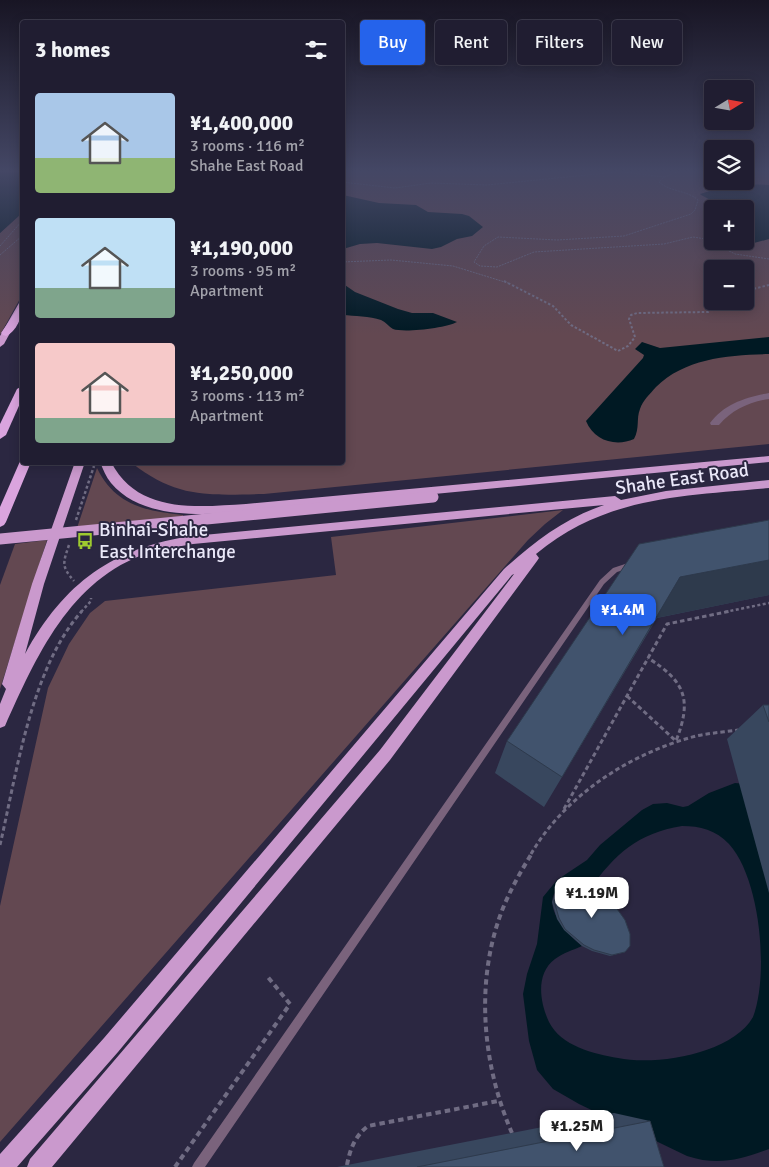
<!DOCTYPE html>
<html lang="en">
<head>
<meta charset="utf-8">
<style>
  :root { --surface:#201d31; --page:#282639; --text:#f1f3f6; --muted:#a2a2ab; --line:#3d3b4d; --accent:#2563eb }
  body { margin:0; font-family:Signika,sans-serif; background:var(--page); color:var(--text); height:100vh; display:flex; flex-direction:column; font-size:19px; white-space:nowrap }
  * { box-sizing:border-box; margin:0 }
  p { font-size:16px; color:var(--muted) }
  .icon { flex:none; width:28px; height:28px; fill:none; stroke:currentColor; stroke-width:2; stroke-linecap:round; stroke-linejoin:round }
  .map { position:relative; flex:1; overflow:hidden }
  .sheet { position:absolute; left:20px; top:20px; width:325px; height:445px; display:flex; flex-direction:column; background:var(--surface); border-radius:5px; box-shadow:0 2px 12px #0003,0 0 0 1px var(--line) }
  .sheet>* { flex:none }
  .guide { position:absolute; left:360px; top:20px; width:334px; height:45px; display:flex; gap:10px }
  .needle { width:32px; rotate:79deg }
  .buttons { position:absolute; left:704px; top:80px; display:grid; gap:10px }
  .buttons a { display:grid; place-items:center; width:50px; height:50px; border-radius:5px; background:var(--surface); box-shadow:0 2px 12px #0003,0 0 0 1px var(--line); font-size:25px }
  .price { position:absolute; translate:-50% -42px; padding:0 11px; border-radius:10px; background:#fff; color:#222; font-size:16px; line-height:32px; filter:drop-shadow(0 1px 2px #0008) }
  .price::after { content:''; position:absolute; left:50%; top:30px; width:15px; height:11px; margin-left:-8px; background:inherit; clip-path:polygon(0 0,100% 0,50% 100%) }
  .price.current { background:var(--accent); color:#fff }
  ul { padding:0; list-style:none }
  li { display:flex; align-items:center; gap:15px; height:125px; padding:0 15px }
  li span { display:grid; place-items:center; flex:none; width:140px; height:100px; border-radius:5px; color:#555 }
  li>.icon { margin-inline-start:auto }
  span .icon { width:60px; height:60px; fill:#fffc; stroke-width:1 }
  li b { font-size:21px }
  h2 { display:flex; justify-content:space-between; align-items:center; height:60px; padding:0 15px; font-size:21px }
  .pill { padding:0 18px; border-radius:5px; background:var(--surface); box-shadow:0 2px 12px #0003,0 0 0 1px var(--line); font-size:18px; line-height:45px }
  .pill.current { background:var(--accent); color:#fff }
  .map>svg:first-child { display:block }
  .green { fill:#634851; fill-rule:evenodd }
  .water { fill:#001923; fill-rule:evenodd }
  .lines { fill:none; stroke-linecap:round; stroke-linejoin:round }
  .path-far4 { stroke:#706c83; stroke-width:1; stroke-dasharray:2 1; stroke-linecap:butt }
  .path-far3 { stroke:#706c83; stroke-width:2; stroke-dasharray:2.5 2; stroke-linecap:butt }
  .path-far2 { stroke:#706c83; stroke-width:2.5; stroke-dasharray:3 2.5; stroke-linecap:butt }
  .path-far1 { stroke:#706c83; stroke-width:3; stroke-dasharray:4.5 3; stroke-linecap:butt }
  .path { stroke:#706c83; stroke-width:4; stroke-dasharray:5.5 4; stroke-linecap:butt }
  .service { fill:#7a637c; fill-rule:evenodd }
  .minor { fill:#7a637c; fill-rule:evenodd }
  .primary { fill:#ca99cd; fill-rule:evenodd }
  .trunk { fill:#daa4de; fill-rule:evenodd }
  .primary-bridge { stroke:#ca99cd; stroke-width:11 }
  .wall { fill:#38475e }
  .shaded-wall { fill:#2e3a4c }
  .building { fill:#41536d; stroke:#2e3a4c }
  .labels { text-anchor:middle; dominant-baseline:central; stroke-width:4; stroke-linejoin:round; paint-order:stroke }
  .street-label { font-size:19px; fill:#eae8f9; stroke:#2b2741 }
  .poi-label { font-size:19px; fill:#eae8f9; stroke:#2b2741; text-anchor:start }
</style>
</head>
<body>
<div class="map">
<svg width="769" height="1167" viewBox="0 0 769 1167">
  <rect width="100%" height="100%" fill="#2b2741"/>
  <g class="green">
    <path d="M343 172H712V181H745V172H769V444L264 494C210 495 177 499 132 463L342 462ZM712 209H745V241H712ZM712 269H745V301H712Z"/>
    <path d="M22 213V295L0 335V233Z"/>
    <path d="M97 468C115 505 145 511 183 515V519L77 528Z"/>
    <path d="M563 510 545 524 528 540 0 1142V906L48 688 69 644 90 613 105 601 336 575 331 537Z"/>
    <path d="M47 540 0 689V585L15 544Z"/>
  </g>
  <g class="water">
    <path d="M0 172H22V213L0 233Z"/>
    <path d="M769 185V239L743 246 724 241H745V209C736 209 707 200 700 194 721 187 747 183 769 185Z"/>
    <path d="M343 195 379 203 416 205 428 212 462 214 469 216 483 227 472 236 457 239 441 247 432 249 377 243 360 244 343 249Z"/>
    <path d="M342 283 355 292 398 309 412 313H433L457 322C446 328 404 333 393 329 389 327 386 322 381 320 370 316 354 316 343 315Z"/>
    <path d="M769 337V354C729 355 685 358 656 387 650 394 643 400 640 409 636 419 640 428 634 439 616 447 594 441 586 421L643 358 644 355 635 349 642 342 660 348Z"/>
    <path d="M735 783 769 786V1149C739 1160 718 1166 687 1156L579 1104 553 1089 537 1070 529 1041 523 994 527 974 537 944 543 897 557 880 587 860 600 845 642 810 653 804 667 803 683 807 688 806 709 793ZM682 826C700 826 716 830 729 844 761 879 769 976 753 1017 732 1054 656 1066 618 1058 594 1054 561 1046 549 1022 540 1003 535 974 555 959 563 953 573 950 582 946 567 934 535 900 564 885L590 889C615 854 638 833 682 826Z"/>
  </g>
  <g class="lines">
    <g class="path-far4">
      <path d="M624 172 664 177"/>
      <path d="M677 172 664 177 659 182C670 192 687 190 698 200L695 210 691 214 624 236 557 240 498 237 484 246 474 262 480 266 497 267 534 252 664 244 693 237 706 239 735 254 769 259"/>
      <path d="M342 182 395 188 431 183 487 185 617 172"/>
      <path d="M0 246 22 221"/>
      <path d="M0 255 22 236"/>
      <path d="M342 262 391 260 453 266 508 283"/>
    </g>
    <g class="path-far3">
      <path d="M504 281 553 306 571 325 618 351 628 346 635 337 629 319 631 315 637 313 708 312 717 301"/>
      <path d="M745 291 769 285"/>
    </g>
    <g class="path-far2">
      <path d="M76 520 94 466"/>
      <path d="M69 545C63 563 61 566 74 581"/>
      <path d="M81 612 91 601V598"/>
      <path d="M725 612 769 603"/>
    </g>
    <g class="path-far1">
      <path d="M627 696 676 741C692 700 686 682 648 658"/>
      <path d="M564 809 667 624 731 611"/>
      <path d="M0 845C17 772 31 668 82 611"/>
      <path d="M531 854C565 795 631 753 696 736 710 733 724 732 738 730"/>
    </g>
    <g class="path">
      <path d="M512 1133C484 1069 476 992 497 925 505 899 518 876 532 853"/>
      <path d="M347 1165C350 1149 355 1136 368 1126L498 1101"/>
      <path d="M175 1167 290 1004 267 976"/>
    </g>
    <path class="service" d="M631 562 633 563 634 565 633 567 617 572 604 584 205 1167H192L194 1163 600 580 613 568Z"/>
    <path class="minor" d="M769 393V399C749 402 732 410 719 425H711L710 423C724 404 746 397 769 393Z"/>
    <g class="primary">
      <path d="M19 303H22V311L4 344 0 347V336Z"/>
      <path d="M769 456V462L246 512C203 515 142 520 111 483 106 477 103 469 100 462H111C138 514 196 507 246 504Z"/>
      <path d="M75 462H85L44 584 25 654C64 583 113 547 193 536L615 496 621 500 666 491 769 480V488C683 496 606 496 536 554L539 558 537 561 390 760 52 1167H27L30 1159 380 750 514 574 512 575 118 1052 17 1167H0V1154L104 1038 504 569C536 541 563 519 604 505L193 544C178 547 162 549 148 553 70 579 36 657 5 726L0 728V704L6 689 2 684 32 584Z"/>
    </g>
    <g class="trunk">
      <path d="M22 306C23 316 16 332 6 336L3 335 1 333 19 307Z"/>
      <path d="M22 386V399L6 435 0 439V424L17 389Z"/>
      <path d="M21 459H22V462H31L6 522 4 525 0 527V507Z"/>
    </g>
    <path class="primary-bridge" d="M0 539 433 497"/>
  </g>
  <g class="wall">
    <path d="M769 520V595L657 618 562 777 544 807 495 773 507 741Z"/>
    <path d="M763 705H769V893L727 739Z"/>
    <path d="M558 890 625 952 610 956 592 951 582 946 564 930 557 919 552 902 556 891Z"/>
    <path d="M614 1113 650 1121 664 1167H337Z"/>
  </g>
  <path class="shaded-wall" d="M769 560V595L656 618 680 577Z"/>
  <g class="building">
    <path d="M769 520V560L680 577 562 777 507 741 639 544Z"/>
    <path d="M763 705H769V722Z"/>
    <path d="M578 883 592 888 615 906 625 920 630 934V946L625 952 612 955 594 950 584 945 565 929 559 918 554 901 558 890 566 884Z"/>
    <path d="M650 1121 664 1167H417Z"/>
  </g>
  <linearGradient id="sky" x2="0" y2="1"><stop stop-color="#181524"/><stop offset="0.51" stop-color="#444765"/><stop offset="1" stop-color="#444765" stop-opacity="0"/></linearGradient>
  <rect width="769" height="335" fill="url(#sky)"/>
  <defs>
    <g id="bus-bare" transform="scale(1.35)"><path d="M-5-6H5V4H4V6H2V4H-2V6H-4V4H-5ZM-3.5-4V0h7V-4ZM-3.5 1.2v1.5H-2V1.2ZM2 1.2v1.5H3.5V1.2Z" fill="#9eca2f" stroke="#2b2741" stroke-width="2.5" paint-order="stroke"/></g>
  </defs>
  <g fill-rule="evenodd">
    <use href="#bus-bare" x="85" y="541"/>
  </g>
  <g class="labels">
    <g class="street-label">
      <text transform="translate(682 479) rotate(-8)">Shahe East Road</text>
    </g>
    <g class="poi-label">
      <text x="99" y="530">Binhai-Shahe<tspan x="99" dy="22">East Interchange</tspan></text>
    </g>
  </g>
</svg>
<div class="buttons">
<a><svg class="needle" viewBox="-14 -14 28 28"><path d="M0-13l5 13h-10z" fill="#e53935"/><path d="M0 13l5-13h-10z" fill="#a2a2ab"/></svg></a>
<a><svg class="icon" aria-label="layers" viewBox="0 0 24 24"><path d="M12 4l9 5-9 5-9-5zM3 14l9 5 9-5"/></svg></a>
<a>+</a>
<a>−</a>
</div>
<b class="price current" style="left:623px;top:636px">¥1.4M</b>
<b class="price" style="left:592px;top:919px">¥1.19M</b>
<b class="price" style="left:577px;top:1152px">¥1.25M</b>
<div class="guide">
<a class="pill current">Buy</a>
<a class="pill">Rent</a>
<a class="pill">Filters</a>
<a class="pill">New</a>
</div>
<section class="sheet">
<h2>3 homes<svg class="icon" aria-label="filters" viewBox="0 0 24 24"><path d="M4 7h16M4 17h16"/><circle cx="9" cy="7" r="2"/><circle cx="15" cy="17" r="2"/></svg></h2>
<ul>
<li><span style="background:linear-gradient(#a9c7e8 65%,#8fb573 0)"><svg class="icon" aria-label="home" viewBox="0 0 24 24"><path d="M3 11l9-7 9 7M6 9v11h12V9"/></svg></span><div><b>¥1,400,000</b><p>3 rooms · 116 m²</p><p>Shahe East Road</p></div></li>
<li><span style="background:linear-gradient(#bfe0f5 70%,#7fa58c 0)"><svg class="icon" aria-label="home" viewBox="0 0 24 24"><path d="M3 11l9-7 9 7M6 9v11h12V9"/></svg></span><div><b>¥1,190,000</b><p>3 rooms · 95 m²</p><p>Apartment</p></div></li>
<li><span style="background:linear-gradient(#f6c9c9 75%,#7fa58c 0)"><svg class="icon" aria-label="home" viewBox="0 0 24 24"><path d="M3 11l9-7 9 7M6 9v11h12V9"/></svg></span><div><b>¥1,250,000</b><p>3 rooms · 113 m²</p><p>Apartment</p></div></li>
</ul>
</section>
</div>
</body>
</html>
